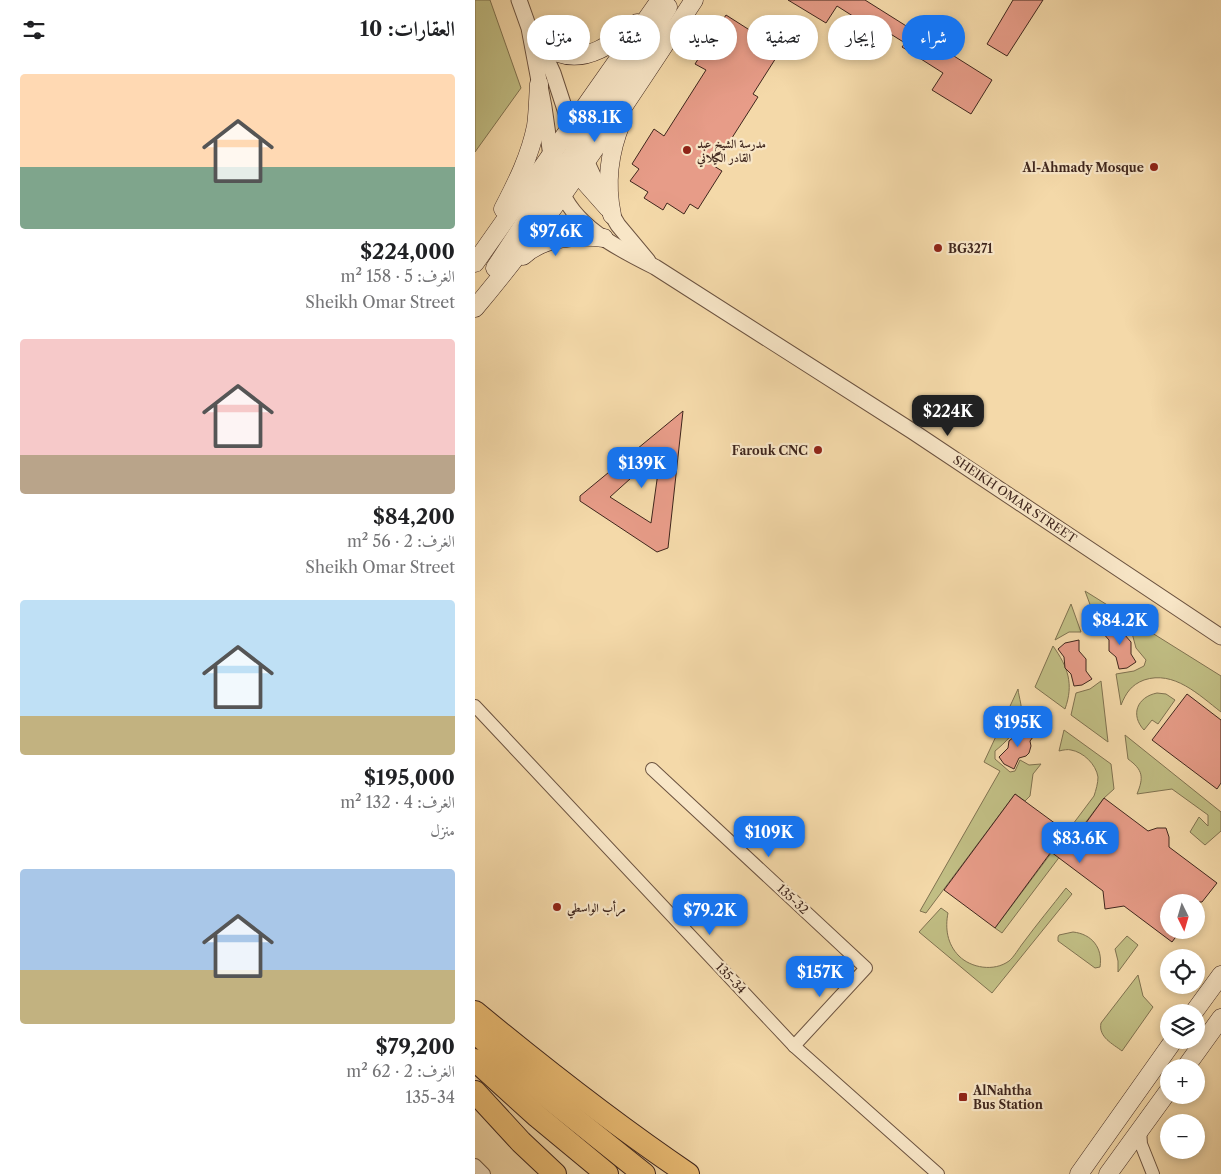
<!DOCTYPE html>
<html lang="ar">
<head>
<meta charset="utf-8">
<style>
  :root { --surface:#fff; --page:#f2f2f2; --text:#202124; --muted:#757577; --accent:#1a73e8 }
  body { margin:0; font-family:"Libre Caslon Text",Amiri,serif; background:var(--page); color:var(--text); direction:rtl; height:100vh; display:flex; flex-direction:column; font-size:19px; white-space:nowrap }
  * { box-sizing:border-box; margin:0 }
  p { font-size:16px; color:var(--muted) }
  .icon { flex:none; width:28px; height:28px; fill:none; stroke:currentColor; stroke-width:2; stroke-linecap:round; stroke-linejoin:round }
  .map { position:relative; flex:1; overflow:hidden; direction:ltr }
  .drawer { display:flex; flex-direction:column; background:var(--surface); width:475px }
  .drawer>* { flex:none }
  .hud { position:absolute; left:15px; top:15px; width:475px; height:45px; direction:rtl; display:flex; gap:10px }
  .needle { width:32px; rotate:175deg }
  .tools { position:absolute; left:685px; top:894px; display:grid; gap:10px }
  .tools a { display:grid; place-items:center; width:45px; height:45px; border-radius:50%; background:var(--surface); box-shadow:0 2px 8px #0003; font-size:25px }
  .price { position:absolute; translate:-50% -42px; padding:0 11px; border-radius:10px; background:var(--accent); color:#fff; font-size:16px; line-height:32px; filter:drop-shadow(0 1px 2px #0008) }
  .price::after { content:''; position:absolute; left:50%; top:30px; width:15px; height:11px; margin-left:-8px; background:inherit; clip-path:polygon(0 0,100% 0,50% 100%) }
  .price.current { background:#222; color:#fff }
  ul { padding:0; list-style:none }
  li { display:grid; align-content:center; gap:10px; height:265px; padding:0 20px }
  li span { display:grid; place-items:center; height:155px; border-radius:5px; color:#555 }
  li>.icon { margin-inline-start:auto }
  span .icon { width:90px; height:90px; fill:#fffc; stroke-width:1 }
  li b { font-size:21px }
  h2 { display:flex; justify-content:space-between; align-items:center; height:60px; padding:0 20px; font-size:21px }
  .chip { padding:0 18px; border-radius:22px; background:var(--surface); box-shadow:0 2px 8px #0003; font-size:18px; line-height:45px }
  .chip.current { background:var(--accent); color:#fff }
  main { display:flex; flex:1; min-height:0 }
  .map>svg:first-child { display:block }
  .green { fill:#c1be84; stroke:#807250 }
  .building { fill:#e79c88; stroke:#3f261d; fill-rule:evenodd }
  .lines { fill:none; stroke-linecap:round; stroke-linejoin:round }
  .minor-casing { stroke:#6c5340; stroke-width:14 }
  .tertiary-casing { stroke:#6c5340; stroke-width:17 }
  .secondary-casing { stroke:#3f261d; stroke-width:19 }
  .motorway-casing { stroke:#3f261d; stroke-width:24 }
  .minor { stroke:#f8e6c7; stroke-width:12 }
  .tertiary { stroke:#f8e6c7; stroke-width:15 }
  .secondary { stroke:#f8e6c7; stroke-width:18 }
  .motorway { stroke:#eabc74; stroke-width:22 }
  .poi-dot { fill:#8f2418; stroke:#f8e6c7; stroke-width:2 }
  .labels { text-anchor:middle; dominant-baseline:central; stroke-width:4.5; stroke-linejoin:round; paint-order:stroke }
  .poi-label { font-size:12px; font-weight:bold; fill:#3f261d; stroke:#f8e6c7; text-anchor:start }
  .street-label { font-size:12px; fill:#3f261d; stroke:#f8e6c7 }
</style>
</head>
<body>
<main>
<div class="map">
<svg width="746" height="1174" viewBox="0 0 746 1174">
  <rect width="100%" height="100%" fill="#f4d9a9"/>
  <filter id="stains"><feTurbulence type="fractalNoise" baseFrequency=".004" numOctaves="4"/><feColorMatrix values="0 0 0 0 .2 0 0 0 0 .09 0 0 0 0 .02 0 0 0 .5 -.17"/></filter>
  <radialGradient id="worn" r=".72"><stop offset=".6" stop-color="#630" stop-opacity="0"/><stop offset="1" stop-color="#630" stop-opacity=".3"/></radialGradient>
  <g class="green">
    <path d="M0 0H15L46 88 0 152Z"/>
    <path d="M610 591 746 676V712C724 695 699 670 669 680 656 685 651 693 646 705L641 674 659 671 669 666 671 660 661 648 654 622 646 616 633 618 623 626Z"/>
    <path d="M596 604 606 632H594L580 640Z"/>
    <path d="M578 646C593 667 599 684 590 709L560 687Z"/>
    <path d="M626 681 633 742 596 715 601 693 615 689Z"/>
    <path d="M543 689C544 698 548 708 546 717 543 730 530 743 520 751V759L535 772 540 771 545 760 554 765 566 764 558 774 555 796 550 801 540 794 451 913 445 911 525 771 509 762Z"/>
    <path d="M682 693 691 694 700 700 683 724 677 720 669 730C655 715 662 697 682 693Z"/>
    <path d="M589 730 636 764 639 789 629 798 527 933 520 928 619 796C621 790 623 783 623 777 621 764 608 752 596 750 593 749 588 750 584 751Z"/>
    <path d="M650 735 746 812V831L730 845 715 832 724 817 733 826V815L697 789 662 794C669 777 668 770 653 759Z"/>
    <path d="M591 888 597 894 517 993 444 932 466 908 473 913C470 928 472 944 484 956 496 968 519 972 534 961 539 957 544 948 548 943 562 924 577 906 591 888Z"/>
    <path d="M598 932C617 934 628 948 625 967L620 968 583 941V937L584 935Z"/>
    <path d="M652 936 663 945 643 972V961L640 949Z"/>
    <path d="M663 975 668 996 678 1007 647 1051C638 1044 623 1037 626 1023Z"/>
  </g>
  <g class="building">
    <path d="M313 0H390L517 80 496 114 457 90 468 73 427 47 430 43 406 28 403 32 362 6 351 23Z"/>
    <path d="M538 0H568L532 56 512 44Z"/>
    <path d="M251 15 306 50 278 94 283 97 239 166 247 171 223 209 215 204 209 214 192 203 188 210 169 198 173 192 155 181 164 169 157 164 179 129 189 136 231 70 220 64Z"/>
    <path d="M208 411 193 548 182 552 105 501V496ZM186 451 176 523 135 497Z"/>
    <path d="M648 623 649 634 656 642V654L661 662 652 668 644 669 641 657 634 651V640L627 632 635 626Z"/>
    <path d="M604 640V651L611 659V671L617 679 607 685 599 686 596 674 590 668 589 657 583 649 590 643Z"/>
    <path d="M712 694 746 720V783L742 789 677 740Z"/>
    <path d="M551 726 556 727 561 733 555 741 556 746 554 753 551 756 544 758 539 769 529 764 524 757 533 748 534 741 540 736 544 735Z"/>
    <path d="M540 794 600 838 629 798 673 831 682 828H691L694 837V847L742 883 727 902H694V930H706L697 942 649 906 630 909 628 891 576 852 520 928 469 890Z"/>
  </g>
  <g class="lines">
    <g class="minor-casing">
      <g id="minor">
        <path d="M0 706 319 1046 463 1174"/>
        <path d="M177 769 391 968 319 1046"/>
        <path d="M665 1130 666 1144 678 1174"/>
        <path d="M0 1165 9 1174"/>
      </g>
    </g>
    <g class="tertiary-casing">
      <g id="tertiary">
        <path d="M44 0 54 28 69 107 77 163"/>
        <path d="M63 40 78 73 96 128 133 208 143 225 173 261"/>
        <path d="M84 185C97 226 144 249 180 267L437 431 746 637"/>
      </g>
    </g>
    <g class="secondary-casing">
      <g id="secondary">
        <path d="M66 44C71 47 77 51 83 53 114 64 140 41 162 23"/>
        <path d="M93 167 102 173 133 208"/>
        <path d="M87 194 86 176 90 166 172 42 193 7"/>
        <path d="M28 209C42 182 55 156 61 126 63 112 63 98 64 84"/>
        <path d="M137 215C130 182 134 152 147 121"/>
        <path d="M48 256C68 237 103 235 129 238"/>
        <path d="M0 263 185 0"/>
        <path d="M20 268 68 195 86 163"/>
        <path d="M0 308C81 212 150 105 219 0"/>
        <path d="M719 1012 746 975"/>
        <path d="M710 1068 746 1018"/>
        <path d="M604 1174 699 1040"/>
        <path d="M633 1174 694 1090"/>
      </g>
    </g>
    <g class="motorway-casing">
      <g id="motorway">
        <path d="M0 1012C69 1069 139 1124 213 1174"/>
        <path d="M0 1032 74 1098 169 1174"/>
        <path d="M0 1060 62 1116 132 1174"/>
        <path d="M0 1092 46 1142 80 1174"/>
      </g>
    </g>
    <use href="#minor" class="minor"/>
    <use href="#tertiary" class="tertiary"/>
    <use href="#secondary" class="secondary"/>
    <use href="#motorway" class="motorway"/>
  </g>
  <g class="poi-dot">
    <circle cx="212" cy="150" r="5"/>
    <circle cx="679" cy="167" r="5"/>
    <circle cx="463" cy="248" r="5"/>
    <circle cx="343" cy="450" r="5"/>
    <circle cx="82" cy="907" r="5"/>
    <rect x="483" y="1092" width="10" height="10" rx="2.5"/>
  </g>
  <g class="labels">
    <g class="poi-label">
      <text x="222" y="143">مدرسة الشيخ عبد<tspan x="222" dy="14">القادر الگيلاني</tspan></text>
      <text x="669" y="167" text-anchor="end">Al-Ahmady Mosque</text>
      <text x="473" y="248">BG3271</text>
      <text x="333" y="450" text-anchor="end">Farouk CNC</text>
      <text x="92" y="907">مرأب الواسطي</text>
      <text x="498" y="1090">AlNahtha<tspan x="498" dy="14">Bus Station</tspan></text>
    </g>
    <g class="street-label">
      <text transform="translate(540 499) rotate(34)">SHEIKH OMAR STREET</text>
      <text transform="translate(318 899) rotate(43)">135-32</text>
      <text transform="translate(256 978) rotate(47)">135-34</text>
    </g>
  </g>
  <rect width="100%" height="100%" filter="url(#stains)"/>
  <rect width="100%" height="100%" fill="url(#worn)"/>
</svg>
<div class="tools">
<a><svg class="needle" viewBox="-14 -14 28 28"><path d="M0-13l5 13h-10z" fill="#e53935"/><path d="M0 13l5-13h-10z" fill="#757577"/></svg></a>
<a><svg class="icon" aria-label="locate" viewBox="0 0 24 24"><circle cx="12" cy="12" r="6"/><path d="M12 2v4M12 18v4M2 12h4M18 12h4"/></svg></a>
<a><svg class="icon" aria-label="layers" viewBox="0 0 24 24"><path d="M12 4l9 5-9 5-9-5zM3 14l9 5 9-5"/></svg></a>
<a>+</a>
<a>−</a>
</div>
<b class="price" style="left:120px;top:143px">$88.1K</b>
<b class="price" style="left:81px;top:257px">$97.6K</b>
<b class="price current" style="left:473px;top:437px">$224K</b>
<b class="price" style="left:167px;top:489px">$139K</b>
<b class="price" style="left:645px;top:646px">$84.2K</b>
<b class="price" style="left:543px;top:748px">$195K</b>
<b class="price" style="left:294px;top:858px">$109K</b>
<b class="price" style="left:605px;top:864px">$83.6K</b>
<b class="price" style="left:235px;top:936px">$79.2K</b>
<b class="price" style="left:345px;top:998px">$157K</b>
<div class="hud">
<a class="chip current">شراء</a>
<a class="chip">إيجار</a>
<a class="chip">تصفية</a>
<a class="chip">جديد</a>
<a class="chip">شقة</a>
<a class="chip">منزل</a>
</div>
</div>
<section class="drawer">
<h2>العقارات: 10<svg class="icon" aria-label="filters" viewBox="0 0 24 24"><path d="M4 7h16M4 17h16"/><circle cx="9" cy="7" r="2"/><circle cx="15" cy="17" r="2"/></svg></h2>
<ul>
<li><span style="background:linear-gradient(#ffd9b3 60%,#7fa58c 0)"><svg class="icon" aria-label="home" viewBox="0 0 24 24"><path d="M3 11l9-7 9 7M6 9v11h12V9"/></svg></span><div><b>$224,000</b><p>الغرف: 5 · 158 m²</p><p>Sheikh Omar Street</p></div></li>
<li><span style="background:linear-gradient(#f6c9c9 75%,#b9a48a 0)"><svg class="icon" aria-label="home" viewBox="0 0 24 24"><path d="M3 11l9-7 9 7M6 9v11h12V9"/></svg></span><div><b>$84,200</b><p>الغرف: 2 · 56 m²</p><p>Sheikh Omar Street</p></div></li>
<li><span style="background:linear-gradient(#bfe0f5 75%,#c2b280 0)"><svg class="icon" aria-label="home" viewBox="0 0 24 24"><path d="M3 11l9-7 9 7M6 9v11h12V9"/></svg></span><div><b>$195,000</b><p>الغرف: 4 · 132 m²</p><p>منزل</p></div></li>
<li><span style="background:linear-gradient(#a9c7e8 65%,#c2b280 0)"><svg class="icon" aria-label="home" viewBox="0 0 24 24"><path d="M3 11l9-7 9 7M6 9v11h12V9"/></svg></span><div><b>$79,200</b><p>الغرف: 2 · 62 m²</p><p>135-34</p></div></li>
</ul>
</section>
</main>
</body>
</html>
